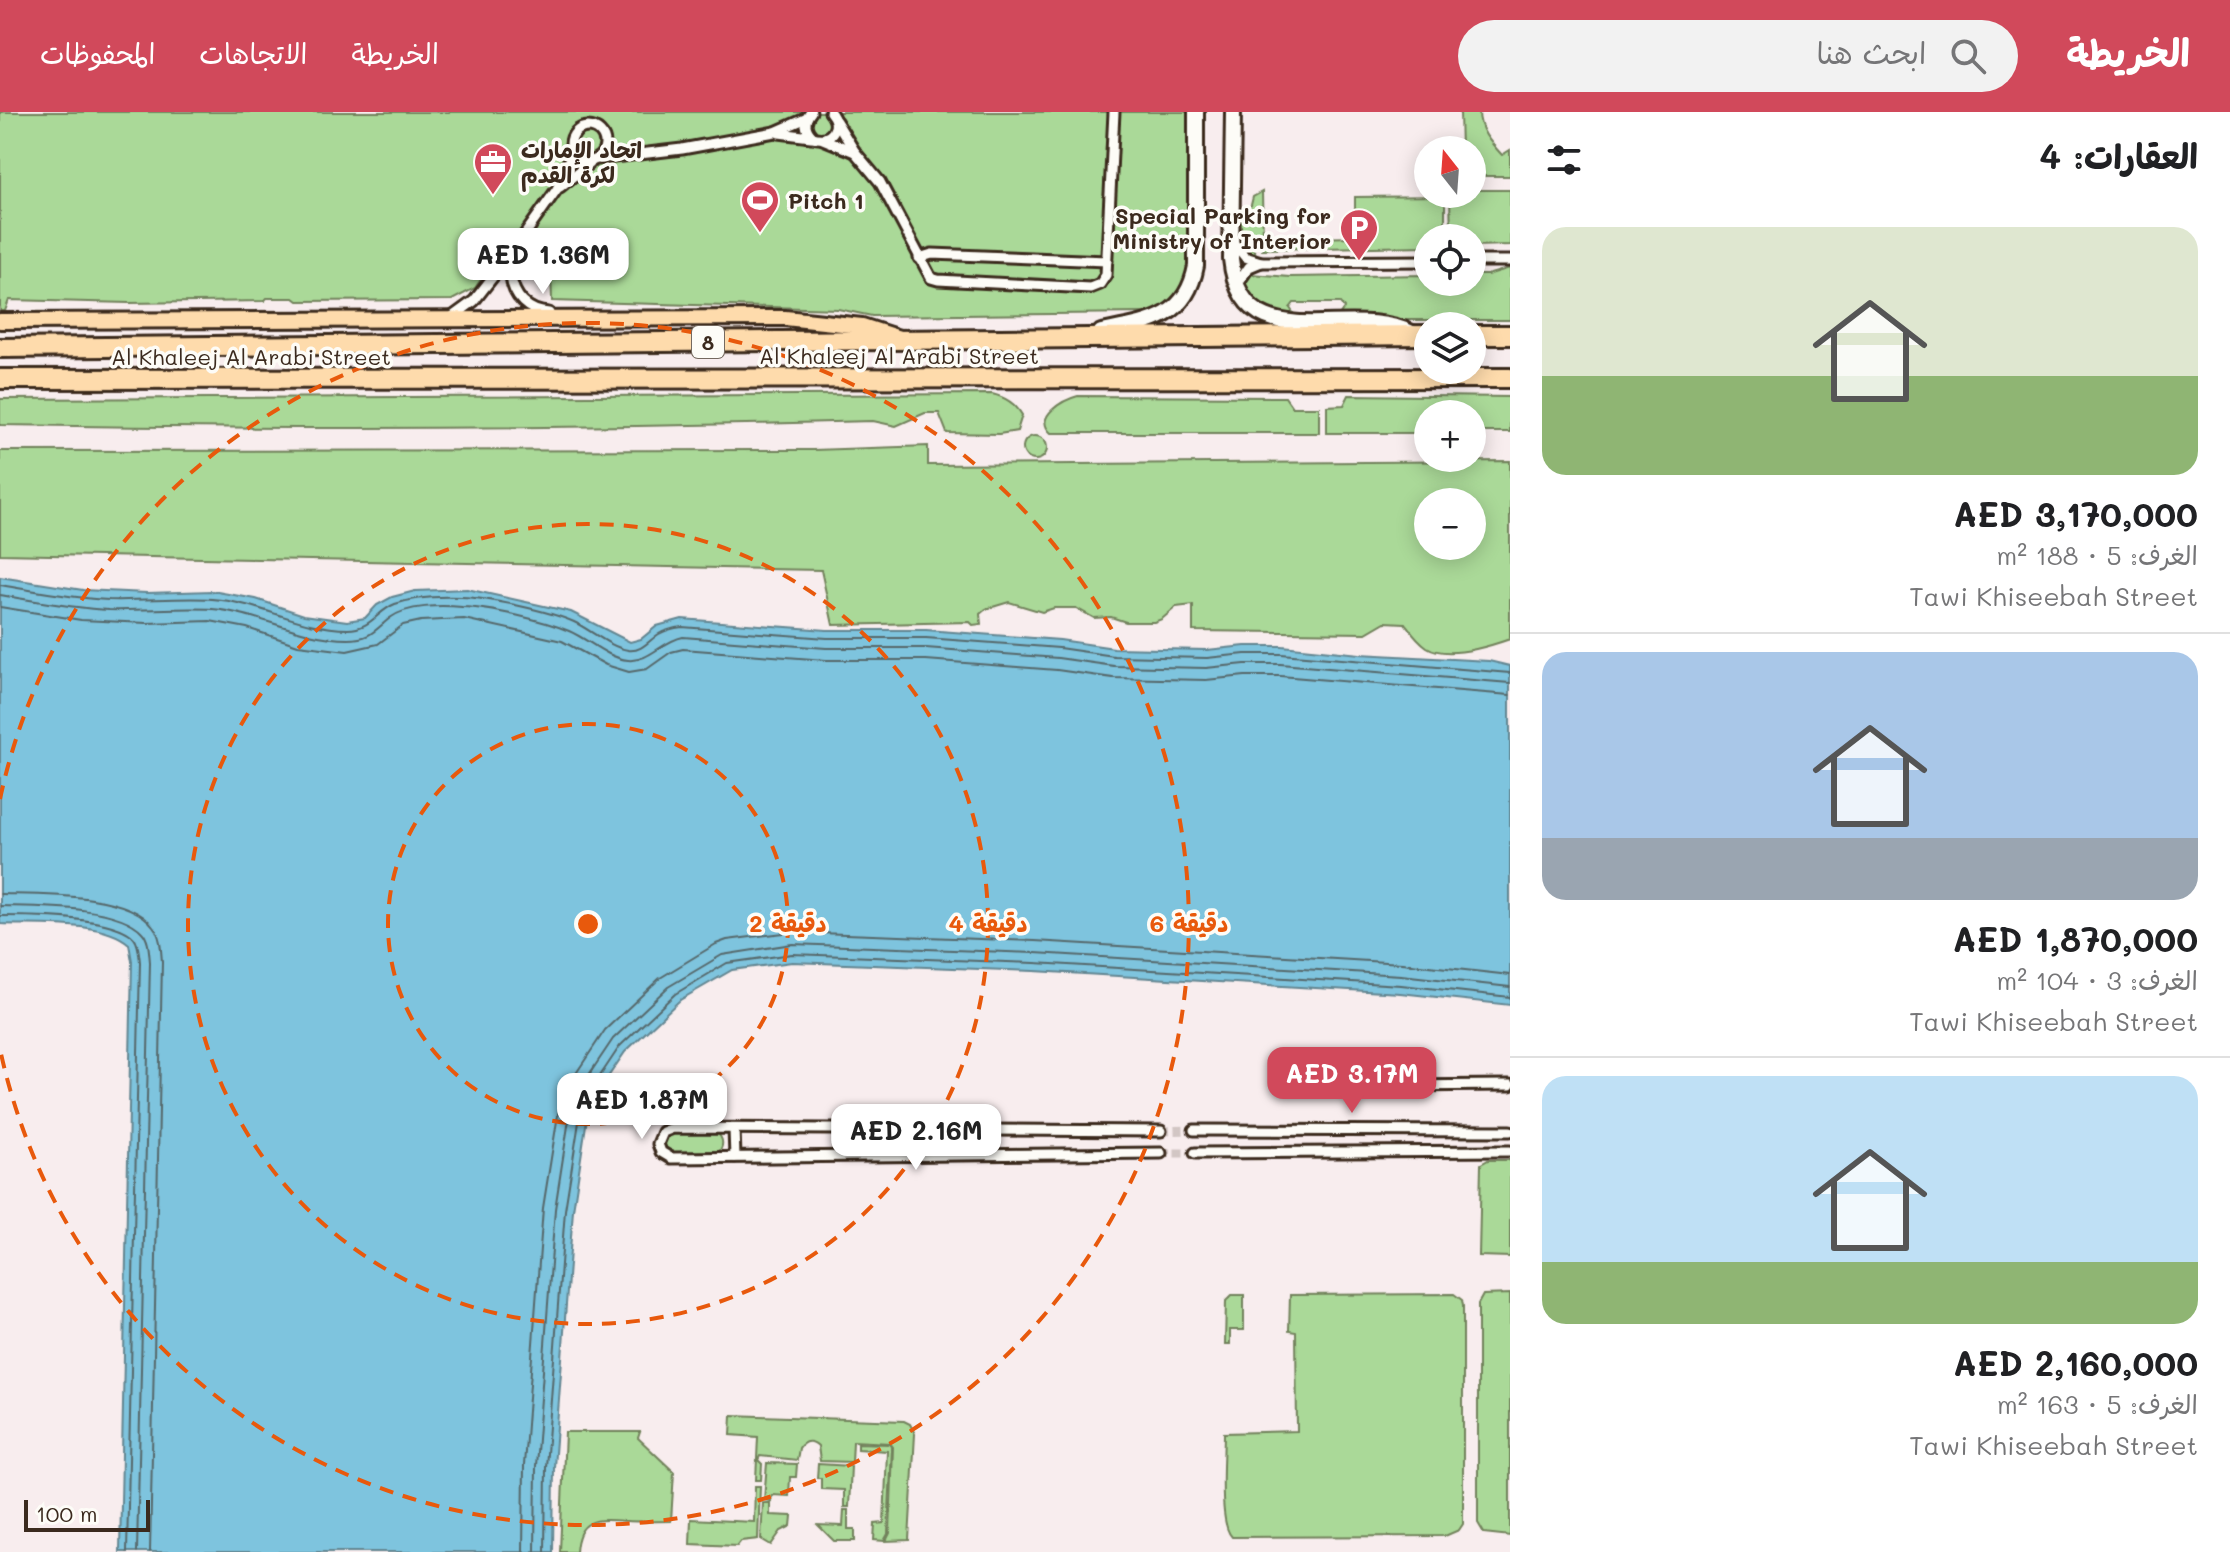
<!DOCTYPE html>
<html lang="ar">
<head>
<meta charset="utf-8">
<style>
  :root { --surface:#fff; --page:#f2f2f2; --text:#202124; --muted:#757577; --line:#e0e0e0; --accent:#d1495b }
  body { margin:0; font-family:Mali,"Playpen Sans Arabic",sans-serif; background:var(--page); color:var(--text); direction:rtl; height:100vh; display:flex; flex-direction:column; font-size:30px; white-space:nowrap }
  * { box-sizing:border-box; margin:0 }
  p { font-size:26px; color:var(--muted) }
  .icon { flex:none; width:44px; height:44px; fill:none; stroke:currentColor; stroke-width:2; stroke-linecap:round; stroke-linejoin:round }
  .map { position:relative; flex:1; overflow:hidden; direction:ltr }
  .drawer { display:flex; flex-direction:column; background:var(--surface); width:720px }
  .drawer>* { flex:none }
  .needle { width:52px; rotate:343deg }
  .tools { position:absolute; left:1414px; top:24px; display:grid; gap:16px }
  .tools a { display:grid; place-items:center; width:72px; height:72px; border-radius:50%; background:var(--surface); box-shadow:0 4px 20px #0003; font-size:40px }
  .scale { position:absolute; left:24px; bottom:20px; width:126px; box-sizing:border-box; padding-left:8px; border:4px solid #3b2a1e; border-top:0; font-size:22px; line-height:28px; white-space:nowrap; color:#3b2a1e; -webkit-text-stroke:6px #fdfcf7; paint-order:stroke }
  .price { position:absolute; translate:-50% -68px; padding:0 18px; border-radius:16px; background:#fff; color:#222; font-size:26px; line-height:52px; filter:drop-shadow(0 2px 4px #0008) }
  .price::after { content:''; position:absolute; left:50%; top:48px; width:24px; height:18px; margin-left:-12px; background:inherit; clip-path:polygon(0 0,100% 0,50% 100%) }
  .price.selected { background:var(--accent); color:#fff }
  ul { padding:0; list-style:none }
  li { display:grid; align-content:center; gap:16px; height:424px; padding:0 32px }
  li+li { border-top:2px solid var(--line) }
  li span { display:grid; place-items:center; height:248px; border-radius:24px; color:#555 }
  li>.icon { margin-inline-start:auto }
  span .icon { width:144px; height:144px; fill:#fffc; stroke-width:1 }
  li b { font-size:34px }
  h2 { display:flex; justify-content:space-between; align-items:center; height:96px; padding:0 32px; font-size:34px }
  header { display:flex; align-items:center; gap:48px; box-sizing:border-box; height:112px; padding:0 40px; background:var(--accent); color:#fff }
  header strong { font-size:38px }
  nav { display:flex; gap:44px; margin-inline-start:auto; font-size:28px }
  .search { width:560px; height:72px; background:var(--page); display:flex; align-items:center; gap:20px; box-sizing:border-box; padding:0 28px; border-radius:44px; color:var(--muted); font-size:30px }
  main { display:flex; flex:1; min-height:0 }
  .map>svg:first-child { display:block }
  .green { fill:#aad998; stroke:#72825b; stroke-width:2; fill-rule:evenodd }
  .water { fill:#7ec4de; stroke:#638691; stroke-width:2 }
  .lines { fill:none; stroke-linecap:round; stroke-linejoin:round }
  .shore { stroke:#56686b; stroke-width:2 }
  .street-tunnel { stroke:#d2c6c4; stroke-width:9; stroke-dasharray:9 4.5; stroke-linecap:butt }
  .street-casing { stroke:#3b2a1e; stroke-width:15 }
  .secondary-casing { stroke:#3b2a1e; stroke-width:20 }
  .primary-casing { stroke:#3b2a1e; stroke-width:20 }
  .highway-casing { stroke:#3b2a1e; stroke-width:24 }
  .street { stroke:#fdfcf7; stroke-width:9 }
  .secondary { stroke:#fdfcf7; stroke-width:14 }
  .primary { stroke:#fedbac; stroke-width:14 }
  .highway { stroke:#fedbac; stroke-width:18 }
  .ring { fill:none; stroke:#e8590c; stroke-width:4; stroke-dasharray:14 10 }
  .labels { text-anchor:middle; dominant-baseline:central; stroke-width:7; stroke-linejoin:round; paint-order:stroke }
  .shield { fill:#fdfcf7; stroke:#75695f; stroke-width:2 }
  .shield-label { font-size:20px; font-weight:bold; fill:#3b2a1e }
  .poi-label { font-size:22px; font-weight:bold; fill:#3b2a1e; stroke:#fdfcf7; text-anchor:start }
  .street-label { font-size:22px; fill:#3b2a1e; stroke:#fdfcf7 }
  .centre { fill:#e8590c; stroke:#fdfcf7; stroke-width:4 }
  .ring-label { font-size:24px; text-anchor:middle; font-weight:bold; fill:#e8590c; stroke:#fdfcf7; stroke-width:7; stroke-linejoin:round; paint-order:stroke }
</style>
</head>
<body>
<header>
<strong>الخريطة</strong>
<div class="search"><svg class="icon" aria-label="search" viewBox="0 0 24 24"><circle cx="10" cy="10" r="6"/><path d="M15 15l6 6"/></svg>ابحث هنا</div>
<nav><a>الخريطة</a><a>الاتجاهات</a><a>المحفوظات</a></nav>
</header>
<main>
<section class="drawer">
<h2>العقارات: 4<svg class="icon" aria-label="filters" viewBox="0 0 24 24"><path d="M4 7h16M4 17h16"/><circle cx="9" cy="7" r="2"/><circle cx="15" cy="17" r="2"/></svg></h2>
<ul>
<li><span style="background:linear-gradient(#dfe7d0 60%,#8fb573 0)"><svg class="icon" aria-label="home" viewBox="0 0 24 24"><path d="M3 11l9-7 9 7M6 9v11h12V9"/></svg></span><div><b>AED 3,170,000</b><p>الغرف: 5 · 188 m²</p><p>Tawi Khiseebah Street</p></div></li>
<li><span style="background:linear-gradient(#a9c7e8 75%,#9aa5b1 0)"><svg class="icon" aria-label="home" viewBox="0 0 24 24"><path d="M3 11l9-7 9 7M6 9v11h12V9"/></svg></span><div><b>AED 1,870,000</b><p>الغرف: 3 · 104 m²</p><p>Tawi Khiseebah Street</p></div></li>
<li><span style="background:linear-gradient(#bfe0f5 75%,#8fb573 0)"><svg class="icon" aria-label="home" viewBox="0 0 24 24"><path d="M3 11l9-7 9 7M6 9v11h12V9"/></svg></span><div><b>AED 2,160,000</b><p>الغرف: 5 · 163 m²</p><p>Tawi Khiseebah Street</p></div></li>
</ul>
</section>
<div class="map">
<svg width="1510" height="1440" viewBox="0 0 1510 1440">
  <rect width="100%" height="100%" fill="#f8edee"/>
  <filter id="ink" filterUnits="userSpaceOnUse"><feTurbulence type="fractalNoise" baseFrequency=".0125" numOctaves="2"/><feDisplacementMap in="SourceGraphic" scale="16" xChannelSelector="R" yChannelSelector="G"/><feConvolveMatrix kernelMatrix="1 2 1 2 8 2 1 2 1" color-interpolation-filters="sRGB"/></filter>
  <g filter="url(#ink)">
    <g class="green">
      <path d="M0 0H1190L1189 158 1184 179 1152 205 1145 201 872 204 838 197 552 189 551 161 506 131 475 176 452 188 298 189 294 186H267L264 189 129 191 9 188 5 199H0Z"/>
      <path d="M1460 0H1479C1479 18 1490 30 1502 43L1510 38V64H1472V38H1461Z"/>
      <path d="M1472 78H1510V133L1472 134V126H1451L1450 82H1472Z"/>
      <path d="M1262 80 1263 127 1355 125V85L1445 84V126H1428V134L1262 137V132L1251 133 1256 142 1245 138 1242 133 1240 107 1251 93 1253 85Z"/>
      <path d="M1510 156V208H1354L1339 203 1344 196 1340 191H1294L1290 196 1294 202C1273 202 1242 192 1245 166L1250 162 1290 165 1428 163V170H1472V163H1487Z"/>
      <path d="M992 282C1005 285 1015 291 1022 303L1017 319 999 322 947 321 939 301H925L896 314 873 309C582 317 291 318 0 313V287Z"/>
      <path d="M1349 283 1510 285V320H1472V302H1428V321H1327V294L1344 293Z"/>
      <path d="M1078 284 1285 285 1292 295H1319V321H1051C1033 305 1063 288 1078 284Z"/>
      <circle cx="1035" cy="336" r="12"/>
      <path d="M928 334V353L1510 349V527C1490 534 1447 548 1427 535 1417 528 1411 519 1405 511L1385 510 1366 521 1193 519V493L1176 495 1162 507 1154 510H1126L1111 505 1094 506 1076 496H1054L1042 500 1009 490 986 497 980 502 981 512 973 513 970 510 833 513 821 458 0 442V339L813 338ZM1428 390H1472V434H1428Z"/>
      <path d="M671 1019 717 1021C724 1027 724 1035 717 1042 705 1042 636 1049 671 1019Z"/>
      <path d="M1488 1048H1510V1145L1479 1144 1481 1052Z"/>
      <path d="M1454 1182 1462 1188 1463 1194V1412L1459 1418 1445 1424 1232 1425C1218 1412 1224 1343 1224 1321L1297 1319 1296 1220 1289 1219 1290 1183Z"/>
      <path d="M1510 1182V1424L1484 1421 1478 1411V1192L1483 1183Z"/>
      <path d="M1232 1183H1244V1218H1230V1232H1225L1226 1189Z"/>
      <path d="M732 1303 904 1309 910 1312 915 1322 909 1428 886 1429 890 1421 893 1335 890 1331 853 1329 852 1350 820 1349 818 1334C812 1328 804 1328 799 1336L797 1348 760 1344 758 1348 762 1352 761 1368H756L758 1325 731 1323Z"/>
      <path d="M565 1320H640L638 1326 674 1360 671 1409C656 1409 641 1410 626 1409 597 1407 578 1405 576 1440H560Z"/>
      <path d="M858 1331 889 1332 892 1336 888 1422 884 1429 874 1428 875 1412 884 1411 887 1339 858 1337Z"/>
      <path d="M767 1351 797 1352 796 1365H790L789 1384 772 1383 771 1389 764 1388Z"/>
      <path d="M818 1352 851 1354 849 1395H844V1378L821 1377V1366H817Z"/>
      <path d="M755 1374H760L758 1427 741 1429 737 1434 690 1432 691 1407 754 1410Z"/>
      <path d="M763 1391H770V1403L792 1404 791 1414 781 1419 771 1433 761 1427Z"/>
      <path d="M844 1398H848V1417H855V1429H834L818 1413 843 1414Z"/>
    </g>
    <path class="water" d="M0 465 83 478 147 481 212 479 256 487 304 503 347 509 365 506 377 493 392 485 415 479 467 477 571 500 630 530 641 527 657 514 682 507 827 518H926L1060 528 1114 536 1207 538 1245 534H1282L1360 542 1489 549 1510 554V893L1400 881 1034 859 792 850 732 858 680 888 625 940 589 993 573 1098 554 1355 553 1440H120L132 849 129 832C102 808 36 814 0 812Z"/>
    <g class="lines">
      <g class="shore">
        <path d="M0 473C36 479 72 486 109 488 143 489 178 485 212 487 259 490 300 517 348 517 371 517 377 499 395 492 415 485 440 484 461 485 489 486 549 499 574 510 591 518 609 535 628 538 642 540 649 528 659 522 666 518 674 516 682 515L827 526H926L1059 536 1114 544 1207 546 1245 542H1281L1510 561"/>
        <path d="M0 483C36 489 72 496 109 498 143 499 178 495 212 497 260 501 299 527 348 527 371 527 375 518 390 506 407 493 442 493 462 495 490 496 543 508 569 519 588 527 607 546 628 548 649 550 662 529 683 525L826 536H926L1058 546 1114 554 1206 556 1245 552H1280L1510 571"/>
        <path d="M0 495 81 508 147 511 210 509 247 516 298 533 347 539 378 532 403 513 421 509 464 507 562 529 606 553 629 560 647 557 671 540 683 537 826 548H926L1057 558 1113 566 1206 568 1245 564H1280L1510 583"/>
        <path d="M0 782C41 783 128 780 153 814 161 824 161 838 162 850L150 1440"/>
        <path d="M0 794C36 795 118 793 142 820 149 827 149 840 150 850L137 1440"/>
        <path d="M0 804C30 804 116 804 134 826 139 832 139 842 140 850L127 1440"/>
        <path d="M523 1440 524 1353 543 1096 561 984 605 918 660 866 716 832 727 828 792 820 1035 829 1402 851 1510 863"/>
        <path d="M535 1440 536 1354 555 1097 572 988 613 927 668 875 722 843 792 832 1035 841 1401 863 1510 875"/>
        <path d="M545 1440 546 1355 565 1098 582 991 620 934 675 882 727 851 792 842 1035 851 1401 873 1510 885"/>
      </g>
      <g class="street-tunnel">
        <path d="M1161 1019 1194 1018"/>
        <path d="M1161 1041H1195"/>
      </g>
      <g class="street-casing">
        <g id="street">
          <path d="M811 0C804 8 804 17 813 25 830 31 843 15 830 0"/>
          <path d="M836 9 855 40 880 70 931 166 938 168 1090 176 1100 172 1106 163 1114 0"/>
          <circle cx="588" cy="32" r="17"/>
          <path d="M779 21 811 25"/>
          <path d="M823 27 855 40"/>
          <path d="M597 47 682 37 775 20 807 6"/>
          <path d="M560 75 592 49"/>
          <path d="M1233 130 1245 145 1261 150 1428 149"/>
          <path d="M513 139C514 148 510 156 511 164 513 185 528 200 549 201"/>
          <path d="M919 146 932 142 1107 149"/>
          <path d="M1472 149H1510"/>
          <path d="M1238 171 1249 155 1261 150"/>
          <path d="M452 205 474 189 513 139 557 77 573 39"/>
          <path d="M1279 958 1363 966 1395 974 1510 973"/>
          <path d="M734 1017 735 1045"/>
          <path d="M1194 1018 1510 1019"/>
          <path d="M1161 1019 673 1016 663 1020 658 1032 661 1040 671 1046 1161 1041"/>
          <path d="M1195 1041 1510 1039"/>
        </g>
      </g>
      <g class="secondary-casing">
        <g id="secondary">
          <path d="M1233 0 1231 147C1242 251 1348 189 1412 221"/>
          <path d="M1101 220C1147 211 1186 208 1196 154V0"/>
        </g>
      </g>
      <g class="primary-casing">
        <path id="primary" d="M0 209 785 206 862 214 899 226"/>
      </g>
      <g class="highway-casing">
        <g id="highway">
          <path d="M1472 223H1510"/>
          <path d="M0 236 1428 223"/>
          <path d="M0 267 1510 266"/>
        </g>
      </g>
      <use href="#street" class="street"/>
      <use href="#secondary" class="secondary"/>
      <use href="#primary" class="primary"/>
      <use href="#highway" class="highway"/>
    </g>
  </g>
  <g class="ring">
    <circle cx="588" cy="812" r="200"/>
    <circle cx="588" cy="812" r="400"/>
    <path d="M0 687A601 601 0 1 1 0 937"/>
  </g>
  <defs>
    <g id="office-pin" transform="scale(2)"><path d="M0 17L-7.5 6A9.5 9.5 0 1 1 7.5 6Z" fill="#d1495b" stroke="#fdfcf7"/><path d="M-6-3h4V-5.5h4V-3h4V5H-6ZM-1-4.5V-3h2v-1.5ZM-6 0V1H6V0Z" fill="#fff"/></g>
    <g id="stadium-pin" transform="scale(2)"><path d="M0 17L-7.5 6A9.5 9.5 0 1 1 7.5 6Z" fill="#d1495b" stroke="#fdfcf7"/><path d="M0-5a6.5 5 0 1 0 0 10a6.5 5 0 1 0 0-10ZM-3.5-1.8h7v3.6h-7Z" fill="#fff"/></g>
    <g id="parking-pin" transform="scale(2)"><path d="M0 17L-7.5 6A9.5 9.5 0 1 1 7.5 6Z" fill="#d1495b" stroke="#fdfcf7"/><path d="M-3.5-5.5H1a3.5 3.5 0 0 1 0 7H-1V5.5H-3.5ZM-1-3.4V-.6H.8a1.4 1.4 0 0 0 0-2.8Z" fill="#fff"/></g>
  </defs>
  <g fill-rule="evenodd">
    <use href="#office-pin" x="493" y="50"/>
    <use href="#stadium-pin" x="760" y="88"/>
    <use href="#parking-pin" x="1359" y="116"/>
  </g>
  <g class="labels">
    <rect class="shield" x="692" y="214" width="32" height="32" rx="6"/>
    <g class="shield-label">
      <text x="708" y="230">8</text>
    </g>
    <g class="poi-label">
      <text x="521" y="37">اتحاد الإمارات<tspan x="521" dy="25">لكرة القدم</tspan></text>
      <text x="788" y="88">Pitch 1</text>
      <text x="1331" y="103" text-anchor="end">Special Parking for<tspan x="1331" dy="25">Ministry of Interior</tspan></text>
    </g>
    <g class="street-label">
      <text x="899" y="243">Al Khaleej Al Arabi Street</text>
      <text x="251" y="244">Al Khaleej Al Arabi Street</text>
    </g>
  </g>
  <circle cx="588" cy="812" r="12" class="centre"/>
  <g class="ring-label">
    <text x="788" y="820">2 دقيقة</text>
    <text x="988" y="820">4 دقيقة</text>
    <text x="1189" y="820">6 دقيقة</text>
  </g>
</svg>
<div class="tools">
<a><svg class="needle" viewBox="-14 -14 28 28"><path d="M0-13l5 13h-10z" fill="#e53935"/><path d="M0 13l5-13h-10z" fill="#757577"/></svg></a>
<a><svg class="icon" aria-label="locate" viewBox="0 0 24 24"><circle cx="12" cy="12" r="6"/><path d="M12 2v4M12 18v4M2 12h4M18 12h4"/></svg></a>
<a><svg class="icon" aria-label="layers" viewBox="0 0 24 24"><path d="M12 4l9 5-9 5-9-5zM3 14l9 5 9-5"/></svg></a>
<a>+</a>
<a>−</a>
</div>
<div class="scale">100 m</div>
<b class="price" style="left:543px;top:184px">AED 1.36M</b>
<b class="price selected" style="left:1352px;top:1003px">AED 3.17M</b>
<b class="price" style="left:642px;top:1029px">AED 1.87M</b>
<b class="price" style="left:916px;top:1060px">AED 2.16M</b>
</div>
</main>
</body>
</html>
